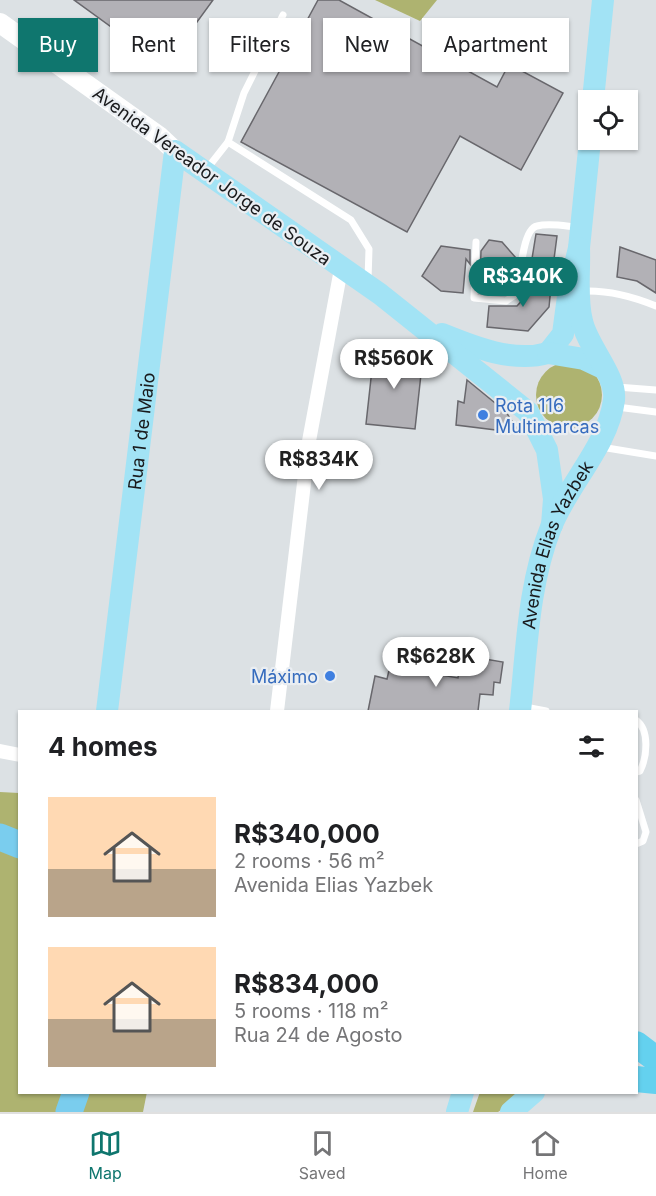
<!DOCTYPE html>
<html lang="en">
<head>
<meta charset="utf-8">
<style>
  :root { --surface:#fff; --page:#f2f2f2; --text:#202124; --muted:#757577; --line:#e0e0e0; --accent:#0f766e }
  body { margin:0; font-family:Inter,sans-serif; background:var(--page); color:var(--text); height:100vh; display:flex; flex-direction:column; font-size:22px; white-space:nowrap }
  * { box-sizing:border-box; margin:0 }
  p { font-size:20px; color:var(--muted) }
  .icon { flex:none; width:33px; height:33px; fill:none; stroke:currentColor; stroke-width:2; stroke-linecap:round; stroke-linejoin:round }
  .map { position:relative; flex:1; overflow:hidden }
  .panel { position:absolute; left:18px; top:710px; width:620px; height:384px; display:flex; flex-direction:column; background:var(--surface); border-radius:0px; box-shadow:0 2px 4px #0004 }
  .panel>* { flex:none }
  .hud { position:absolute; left:18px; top:18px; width:621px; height:54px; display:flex; gap:12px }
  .buttons { position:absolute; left:578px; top:90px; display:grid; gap:12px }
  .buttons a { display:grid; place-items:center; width:60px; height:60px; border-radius:0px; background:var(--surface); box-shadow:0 2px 4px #0004; font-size:30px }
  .price { position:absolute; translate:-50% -51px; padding:0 14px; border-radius:21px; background:#fff; color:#222; font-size:20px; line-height:39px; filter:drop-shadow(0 2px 3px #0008) }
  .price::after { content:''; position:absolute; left:50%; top:36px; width:18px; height:14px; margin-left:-9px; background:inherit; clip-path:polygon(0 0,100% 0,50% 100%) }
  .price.active { background:var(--accent); color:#fff }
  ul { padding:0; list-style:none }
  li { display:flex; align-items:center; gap:18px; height:150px; padding:0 30px }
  li span { display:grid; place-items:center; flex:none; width:168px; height:120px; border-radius:0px; color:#555 }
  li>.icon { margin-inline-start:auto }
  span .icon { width:72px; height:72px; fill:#fffc; stroke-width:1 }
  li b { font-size:26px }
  h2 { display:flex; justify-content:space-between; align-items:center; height:72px; padding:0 30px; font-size:26px }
  .pill { padding:0 21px; border-radius:0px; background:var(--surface); box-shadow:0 2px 4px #0004; font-size:21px; line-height:54px }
  .pill.active { background:var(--accent); color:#fff }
  .dock { display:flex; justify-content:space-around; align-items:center; height:84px; border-top:2px solid var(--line); background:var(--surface); font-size:16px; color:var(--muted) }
  .dock a { display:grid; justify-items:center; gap:3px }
  .dock .active { color:var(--accent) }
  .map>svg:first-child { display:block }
  .green { fill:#aeb370 }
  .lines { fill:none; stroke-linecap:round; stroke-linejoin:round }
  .river { stroke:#7acdee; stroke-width:27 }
  .building { fill:#b2b1b6; stroke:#68676c; stroke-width:1.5 }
  .service { stroke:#fff; stroke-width:7 }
  .minor { stroke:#fff; stroke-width:14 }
  .secondary { stroke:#fff; stroke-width:20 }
  .primary { stroke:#a2e3f5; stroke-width:22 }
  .motorway { stroke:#64d1ef; stroke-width:26 }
  .shop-dot { fill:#3f7fe0; stroke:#eaeef2; stroke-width:2 }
  .labels { text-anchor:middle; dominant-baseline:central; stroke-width:4.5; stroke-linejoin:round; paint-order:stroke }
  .street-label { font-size:18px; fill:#191a1c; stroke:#eaeef2 }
  .shop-label { font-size:18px; fill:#366cbe; stroke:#eaeef2; text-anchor:start }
</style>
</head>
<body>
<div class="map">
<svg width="656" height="1112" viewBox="0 0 656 1112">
  <rect width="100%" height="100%" fill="#dce1e4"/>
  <g class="green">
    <path d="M375 0H437L420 21Z"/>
    <circle cx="569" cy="395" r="33"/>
    <path d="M0 792 19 793 20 1092H147L143 1112H0Z"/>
    <path d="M480 1092H511L521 1096 498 1112H473Z"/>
  </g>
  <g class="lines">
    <g class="river">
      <path d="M0 837 20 845"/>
      <path d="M69 1112 76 1092"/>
    </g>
  </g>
  <g class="building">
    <path d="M74 0H213L165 66Z"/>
    <path d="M318 0H339L497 87 509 64 563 93 521 170 460 136 407 232 241 142Z"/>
    <path d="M536 234 557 236 554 259 530 271Z"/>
    <path d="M489 240 502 242 516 258 514 280 489 292 480 279 481 251Z"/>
    <path d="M441 246 470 250V264L466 259 463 293 441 291 422 276Z"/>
    <path d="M620 247 656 260V293L637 281 617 277Z"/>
    <path d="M553 266 549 307 528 331 487 327 489 306H517Z"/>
    <path d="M375 342 422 365 415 429 366 424Z"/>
    <path d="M467 380 506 412 520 433 456 425 458 401 464 403Z"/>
    <path d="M461 655 503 662 500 683 494 682 493 695 480 694 478 711H368L375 676 387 679 390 666 458 678Z"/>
  </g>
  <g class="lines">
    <g class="service">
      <path d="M228 142 244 93 283 15"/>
      <path d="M206 170 228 142 351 220 369 249 368 280"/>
      <path d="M476 242 474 298 506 301 518 293C520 278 522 229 537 226 549 223 565 226 576 227"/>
      <path d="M583 291C609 290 632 296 656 306"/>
      <path d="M617 387 656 390"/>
      <path d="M617 407 656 412"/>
      <path d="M601 447 656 456"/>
      <path d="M525 707 546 711"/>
      <path d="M636 720C650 730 647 757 640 771L636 772"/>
      <path d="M636 800 646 832 643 841 636 844"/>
    </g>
    <g class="minor">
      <path d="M277 711 309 441 341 269"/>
      <path d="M0 751 20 755"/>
    </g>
    <path class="secondary" d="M0 23 160 137 175 151"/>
    <g class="primary">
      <path d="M593 100 603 0"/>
      <path d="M442 334C474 347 513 363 548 353"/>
      <path d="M548 353 563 334 569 289 579 248 590 140"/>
      <path d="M548 353 584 359 603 368"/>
      <path id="s1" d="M107 711 175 151 380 294 528 412 547 450 554 499 552 525"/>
      <path id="s2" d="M520 711C527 649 528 585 551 527 568 484 608 446 614 400 617 376 587 346 582 321 576 298 580 271 579 248"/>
      <path d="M457 1112 463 1092"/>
      <path d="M511 1112 534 1092"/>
    </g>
    <g class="motorway">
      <path d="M636 1044 656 1059"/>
      <path d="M636 1079 656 1081"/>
    </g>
  </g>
  <g class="shop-dot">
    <circle cx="483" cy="415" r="6"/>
    <circle cx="330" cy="676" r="6"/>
  </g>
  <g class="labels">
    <g class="street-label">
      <text transform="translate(212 176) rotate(36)">Avenida Vereador Jorge de Souza</text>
      <text stroke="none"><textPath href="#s1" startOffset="282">Rua 1 de Maio</textPath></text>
      <text stroke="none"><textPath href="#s2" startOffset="172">Avenida Elias Yazbek</textPath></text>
    </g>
    <g class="shop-label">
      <text x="495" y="405">Rota 116<tspan x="495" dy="21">Multimarcas</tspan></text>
      <text x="318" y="676" text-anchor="end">Máximo</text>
    </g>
  </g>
</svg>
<div class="buttons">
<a><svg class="icon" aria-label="locate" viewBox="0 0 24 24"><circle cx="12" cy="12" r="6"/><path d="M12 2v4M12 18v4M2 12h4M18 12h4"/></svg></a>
</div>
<b class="price active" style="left:523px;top:308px">R$340K</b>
<b class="price" style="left:394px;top:390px">R$560K</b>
<b class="price" style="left:319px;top:491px">R$834K</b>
<b class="price" style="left:436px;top:688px">R$628K</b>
<div class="hud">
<a class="pill active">Buy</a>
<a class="pill">Rent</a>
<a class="pill">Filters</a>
<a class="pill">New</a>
<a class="pill">Apartment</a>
</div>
<section class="panel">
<h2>4 homes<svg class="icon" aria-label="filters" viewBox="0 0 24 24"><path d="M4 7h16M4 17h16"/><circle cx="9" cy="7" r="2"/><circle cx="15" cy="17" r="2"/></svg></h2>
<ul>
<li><span style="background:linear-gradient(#ffd9b3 60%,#b9a48a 0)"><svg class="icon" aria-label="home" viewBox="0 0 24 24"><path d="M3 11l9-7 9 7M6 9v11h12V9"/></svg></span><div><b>R$340,000</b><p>2 rooms · 56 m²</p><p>Avenida Elias Yazbek</p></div></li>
<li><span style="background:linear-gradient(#ffd9b3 60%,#b9a48a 0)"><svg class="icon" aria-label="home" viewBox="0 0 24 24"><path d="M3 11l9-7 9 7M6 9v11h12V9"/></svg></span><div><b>R$834,000</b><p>5 rooms · 118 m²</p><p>Rua 24 de Agosto</p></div></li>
</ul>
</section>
</div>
<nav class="dock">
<a class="active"><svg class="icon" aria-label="map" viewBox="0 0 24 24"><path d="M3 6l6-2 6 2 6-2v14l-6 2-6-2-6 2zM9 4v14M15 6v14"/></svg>Map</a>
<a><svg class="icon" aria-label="saved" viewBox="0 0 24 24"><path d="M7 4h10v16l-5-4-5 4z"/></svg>Saved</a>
<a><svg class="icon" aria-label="home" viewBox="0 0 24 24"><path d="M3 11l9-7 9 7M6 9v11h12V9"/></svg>Home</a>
</nav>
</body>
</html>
